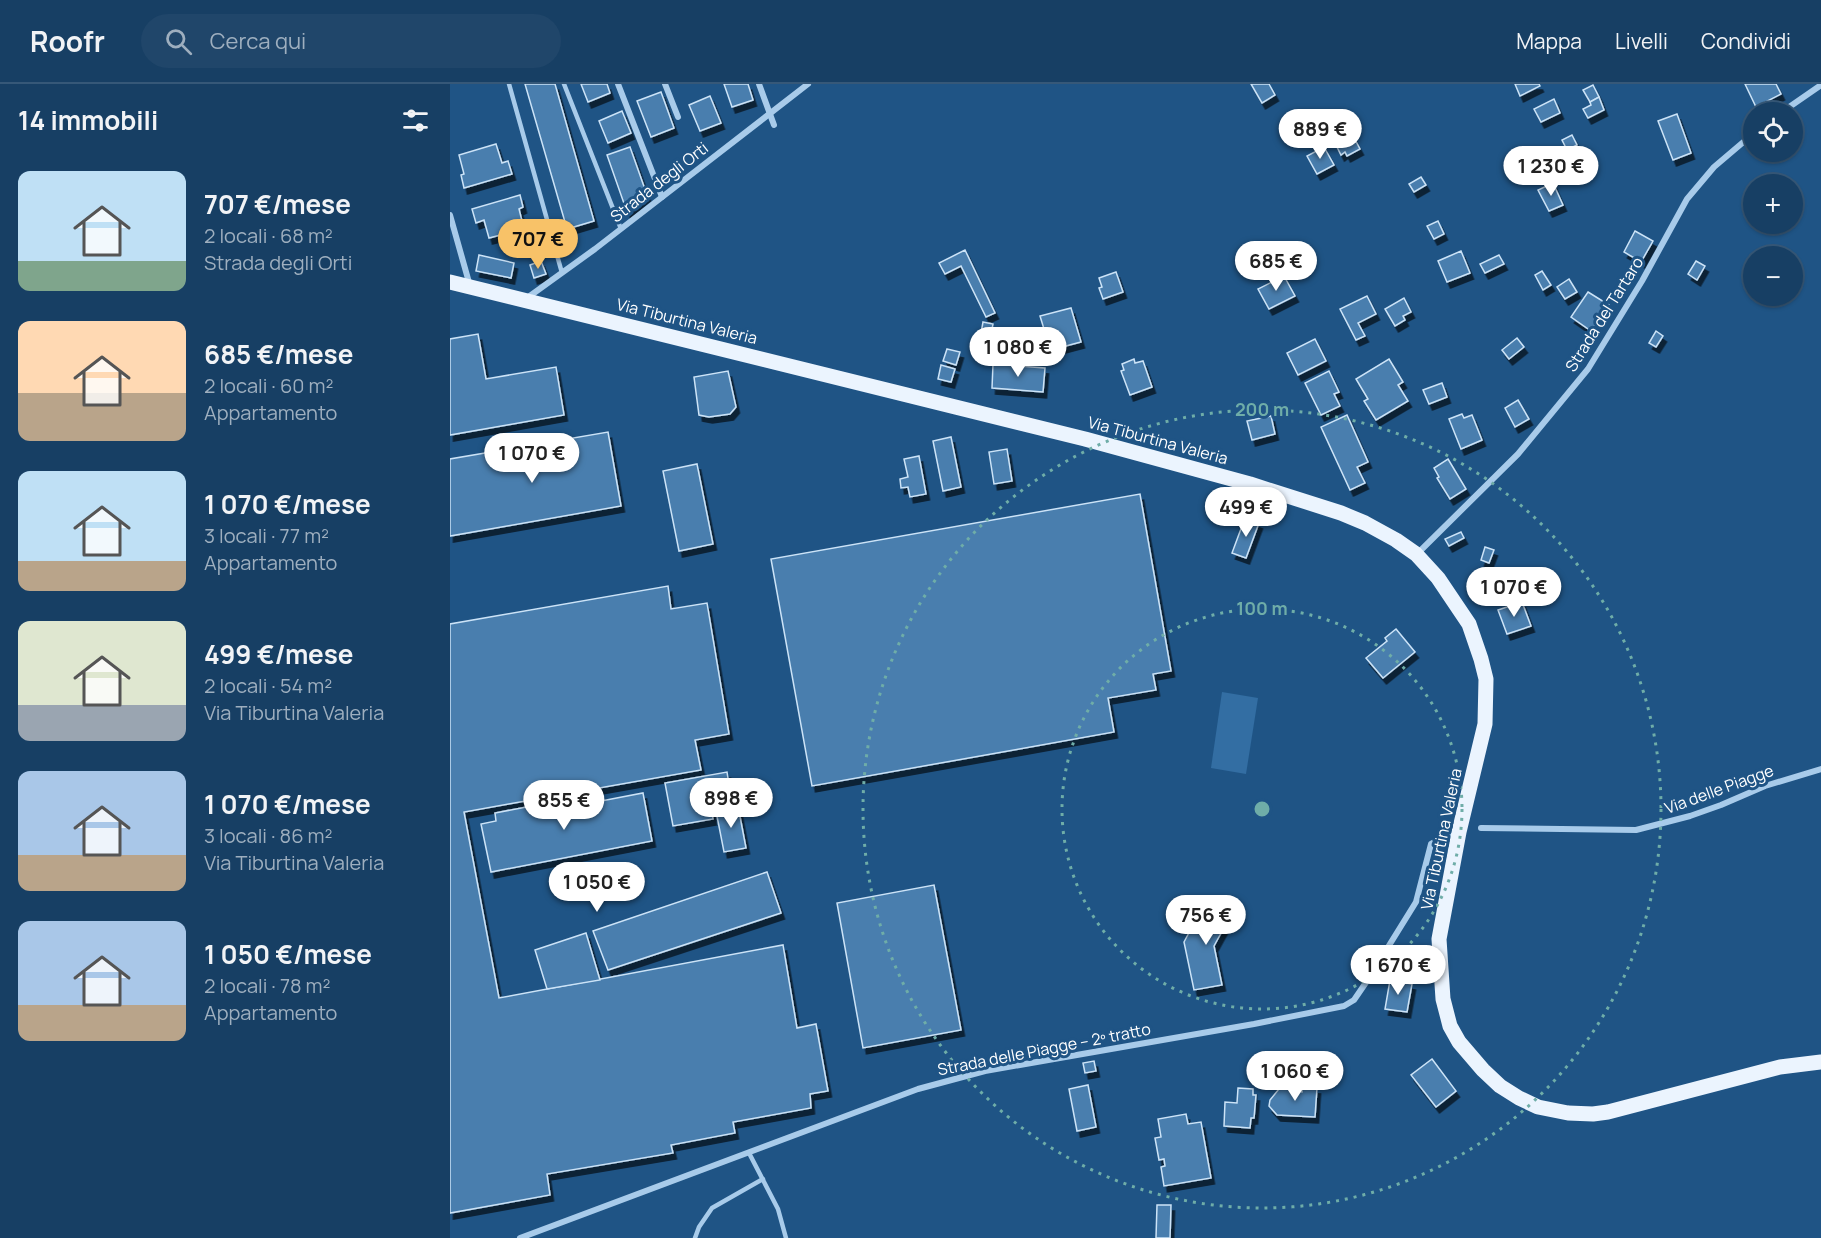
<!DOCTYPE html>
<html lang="it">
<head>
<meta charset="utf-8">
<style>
  :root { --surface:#173f64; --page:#20466a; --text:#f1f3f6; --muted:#9eafbf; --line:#365878; --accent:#f8c268 }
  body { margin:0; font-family:Manrope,sans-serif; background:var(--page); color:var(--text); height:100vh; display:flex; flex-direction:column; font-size:22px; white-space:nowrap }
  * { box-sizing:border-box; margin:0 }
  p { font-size:20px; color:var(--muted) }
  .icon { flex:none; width:33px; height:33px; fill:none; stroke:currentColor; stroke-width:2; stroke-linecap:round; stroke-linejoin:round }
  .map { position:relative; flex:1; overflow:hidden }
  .details { display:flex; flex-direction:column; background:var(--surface); width:450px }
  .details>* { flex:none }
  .buttons { position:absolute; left:1293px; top:18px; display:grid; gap:12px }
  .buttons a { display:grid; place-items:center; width:60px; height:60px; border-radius:50%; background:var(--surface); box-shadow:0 2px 4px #0004,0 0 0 2px var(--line); font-size:30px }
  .price { position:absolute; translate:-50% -51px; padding:0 14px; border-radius:21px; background:#fff; color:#222; font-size:20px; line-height:39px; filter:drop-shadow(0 2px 3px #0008) }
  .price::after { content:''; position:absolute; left:50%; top:36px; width:18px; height:14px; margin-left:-9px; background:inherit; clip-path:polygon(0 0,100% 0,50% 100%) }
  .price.active { background:var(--accent); color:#111 }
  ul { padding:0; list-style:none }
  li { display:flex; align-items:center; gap:18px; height:150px; padding:0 18px }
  li span { display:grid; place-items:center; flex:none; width:168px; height:120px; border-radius:12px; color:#555 }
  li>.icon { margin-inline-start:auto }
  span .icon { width:72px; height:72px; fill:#fffc; stroke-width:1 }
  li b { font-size:26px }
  h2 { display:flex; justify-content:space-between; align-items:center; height:72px; padding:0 18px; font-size:26px }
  header { display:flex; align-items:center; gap:36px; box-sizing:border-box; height:84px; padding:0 30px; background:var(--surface); border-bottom:2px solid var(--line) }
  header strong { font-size:28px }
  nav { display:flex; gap:33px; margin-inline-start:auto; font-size:21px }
  .search { width:420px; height:54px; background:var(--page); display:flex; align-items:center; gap:15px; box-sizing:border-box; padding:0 21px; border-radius:33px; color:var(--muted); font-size:22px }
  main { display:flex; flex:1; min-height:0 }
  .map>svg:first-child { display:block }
  .green { fill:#336ea3 }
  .building { fill:#487eae; stroke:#cce3f7; stroke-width:1.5; filter:url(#shadow) }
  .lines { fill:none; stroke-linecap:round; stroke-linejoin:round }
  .lane { stroke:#a8cbea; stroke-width:4.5 }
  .street { stroke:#a8cbea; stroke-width:6 }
  .primary { stroke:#ebf4fe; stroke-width:15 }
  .ring { fill:none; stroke:#6fada8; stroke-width:3; stroke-dasharray:3 6 }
  .labels { text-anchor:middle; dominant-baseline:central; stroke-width:6; stroke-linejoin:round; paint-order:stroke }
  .street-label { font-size:16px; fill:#fff; stroke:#1f5485 }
  .centre { fill:#6fada8; stroke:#1f5485; stroke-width:3 }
  .ring-label { font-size:18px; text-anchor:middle; font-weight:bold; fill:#6fada8; stroke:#1f5485; stroke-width:6; stroke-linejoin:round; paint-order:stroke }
</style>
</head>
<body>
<header>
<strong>Roofr</strong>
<div class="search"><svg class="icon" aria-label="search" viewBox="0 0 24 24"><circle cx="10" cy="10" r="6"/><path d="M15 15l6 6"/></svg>Cerca qui</div>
<nav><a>Mappa</a><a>Livelli</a><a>Condividi</a></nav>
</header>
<main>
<section class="details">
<h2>14 immobili<svg class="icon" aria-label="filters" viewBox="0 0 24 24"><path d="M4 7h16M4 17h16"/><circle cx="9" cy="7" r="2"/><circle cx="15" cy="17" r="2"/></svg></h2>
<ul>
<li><span style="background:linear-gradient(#bfe0f5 75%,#7fa58c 0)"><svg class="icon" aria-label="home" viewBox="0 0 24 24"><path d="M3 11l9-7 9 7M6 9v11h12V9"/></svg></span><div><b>707 €/mese</b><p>2 locali · 68 m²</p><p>Strada degli Orti</p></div></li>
<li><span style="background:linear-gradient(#ffd9b3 60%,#b9a48a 0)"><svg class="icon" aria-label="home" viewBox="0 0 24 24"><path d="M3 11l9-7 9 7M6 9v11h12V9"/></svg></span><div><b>685 €/mese</b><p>2 locali · 60 m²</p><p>Appartamento</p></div></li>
<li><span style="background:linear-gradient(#bfe0f5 75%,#b9a48a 0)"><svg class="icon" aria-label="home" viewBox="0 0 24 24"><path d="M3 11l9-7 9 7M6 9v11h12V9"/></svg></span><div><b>1 070 €/mese</b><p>3 locali · 77 m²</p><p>Appartamento</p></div></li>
<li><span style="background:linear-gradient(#dfe7d0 70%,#9aa5b1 0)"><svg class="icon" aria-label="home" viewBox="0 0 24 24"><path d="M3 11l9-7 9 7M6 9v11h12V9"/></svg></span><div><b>499 €/mese</b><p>2 locali · 54 m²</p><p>Via Tiburtina Valeria</p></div></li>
<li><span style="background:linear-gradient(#a9c7e8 70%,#b9a48a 0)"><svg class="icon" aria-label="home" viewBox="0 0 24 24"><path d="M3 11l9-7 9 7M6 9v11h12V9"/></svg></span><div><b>1 070 €/mese</b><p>3 locali · 86 m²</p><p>Via Tiburtina Valeria</p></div></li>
<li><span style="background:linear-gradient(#a9c7e8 70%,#b9a48a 0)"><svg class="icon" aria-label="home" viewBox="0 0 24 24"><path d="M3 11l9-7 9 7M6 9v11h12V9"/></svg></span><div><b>1 050 €/mese</b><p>2 locali · 78 m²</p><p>Appartamento</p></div></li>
</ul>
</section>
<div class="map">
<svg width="1371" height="1154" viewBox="0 0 1371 1154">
  <defs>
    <filter id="shadow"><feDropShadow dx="3.5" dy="6" stdDeviation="0" flood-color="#0009"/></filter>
  </defs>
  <rect width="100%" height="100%" fill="#1f5485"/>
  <path class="green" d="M772 608 808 614 796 690 761 684Z"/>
  <g class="building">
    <path d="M75 0H105L144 137 117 145Z"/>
    <path d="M131 0H157L160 9 138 18Z"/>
    <path d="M274 0H298L303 16 282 23Z"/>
    <path d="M801 0H819L825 11 812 19Z"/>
    <path d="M1065 0H1089L1090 2 1070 12Z"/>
    <path d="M1295 0H1326L1331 10 1306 23Z"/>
    <path d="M1143 1 1149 13 1140 18 1133 6Z"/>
    <path d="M211 8 224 44 201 53 187 17Z"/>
    <path d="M260 12 271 39 250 47 239 21Z"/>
    <path d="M1149 13 1154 26 1138 34 1133 25 1141 21 1140 18Z"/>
    <path d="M1104 15 1110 29 1091 38 1084 25Z"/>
    <path d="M172 27 181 49 158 59 149 37Z"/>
    <path d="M1227 30 1241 69 1223 76 1208 37Z"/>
    <path d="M1122 51 1127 61 1117 66 1112 56Z"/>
    <path d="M903 52 910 65 897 72 895 68 891 71 886 61Z"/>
    <path d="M46 60 52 79 58 77 62 90 14 104 11 91 14 90 9 71Z"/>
    <path d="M180 63 197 111 177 128 157 71Z"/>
    <path d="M874 63 884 81 867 90 857 72Z"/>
    <path d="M971 93 976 101 964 108 959 100Z"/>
    <path d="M1103 99 1113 121 1099 127 1088 106Z"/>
    <path d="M70 111 73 123 69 125 74 145 39 154 34 136 26 139 22 125Z"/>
    <path d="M988 137 994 150 984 155 977 142Z"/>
    <path d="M1185 147 1203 157 1191 178 1174 168Z"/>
    <path d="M515 166 545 229 536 233 511 182 495 190 489 179Z"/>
    <path d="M1011 167 1020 189 997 198 988 177Z"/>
    <path d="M29 171 64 179 61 194 26 187Z"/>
    <path d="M1049 171 1054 180 1035 189 1030 180Z"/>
    <path d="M91 177 96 190 84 194 80 181Z"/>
    <path d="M1246 177 1255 182 1247 196 1238 190Z"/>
    <path d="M1092 187 1101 201 1093 206 1085 191Z"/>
    <path d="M666 188 673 208 653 215 649 204 652 203 649 194Z"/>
    <path d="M834 192 845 212 819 225 808 205Z"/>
    <path d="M1119 195 1127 208 1115 215 1107 203Z"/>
    <path d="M1138 208 1159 221 1141 247 1121 233Z"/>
    <path d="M917 212 926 230 908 239 915 252 906 256 890 225Z"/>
    <path d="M954 214 961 228 953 232 955 236 945 242 935 225Z"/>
    <path d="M621 224 631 258 608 264 606 256 598 258 590 232Z"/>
    <path d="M533 238 543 240 542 245 552 247 549 263 529 260Z"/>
    <path d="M578 247 585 267 573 271 566 251Z"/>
    <path d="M1206 247 1213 252 1206 263 1199 259Z"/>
    <path d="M28 250 36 295 106 283 114 331 0 351V255Z"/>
    <path d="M1067 254 1074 263 1059 275 1052 266Z"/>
    <path d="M865 255 876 277 848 291 837 269Z"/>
    <path d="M497 265 510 268 506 281 493 277Z"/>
    <path d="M684 275 685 279 693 277 702 303 680 311 671 287 674 286 672 280Z"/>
    <path d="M939 275 953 298 948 301 958 317 926 336 914 317 918 315 906 295Z"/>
    <path d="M543 280 595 284 593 308 542 304Z"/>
    <path d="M491 281 505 285 501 298 488 295Z"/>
    <path d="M278 287 286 323 280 330 259 333 249 331 244 293Z"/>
    <path d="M879 287 889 308 884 310 890 322 871 331 855 299Z"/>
    <path d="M992 299 997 313 979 320 973 306Z"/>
    <path d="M1068 316 1079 335 1065 343 1055 324Z"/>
    <path d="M1012 330 1014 334 1022 331 1032 356 1011 365 999 335Z"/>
    <path d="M897 331 918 378 907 383 915 399 900 406 871 343Z"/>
    <path d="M821 332 825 350 802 356 797 337Z"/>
    <path d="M158 348 171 422 0 452V375Z"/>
    <path d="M501 353 511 403 493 407 483 357Z"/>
    <path d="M557 365 562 397 544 400 539 368Z"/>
    <path d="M469 372 476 410 460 413 458 403 451 404 450 395 458 393 454 375Z"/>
    <path d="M998 375 1016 405 1000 415 987 394 989 393 984 384Z"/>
    <path d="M247 380 263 460 229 467 213 387Z"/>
    <path d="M690 410 721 587 703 590 706 606 658 614 664 648 362 702 321 475Z"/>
    <path d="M795 434 809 439 796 474 782 469Z"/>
    <path d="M1011 448 1014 454 999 462 995 455Z"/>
    <path d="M1035 463 1044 466 1039 479 1031 476Z"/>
    <path d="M218 502 221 525 257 519 279 650 245 656 251 686 14 728 49 914 333 861 347 944 366 940 378 1007 360 1010 361 1024 283 1038 285 1049 221 1061 223 1069 97 1090 100 1111 0 1129V540Z"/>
    <path d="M1072 518 1081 542 1057 550 1048 526Z"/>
    <path d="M946 545 965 568 933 594 916 574 937 557 935 554Z"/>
    <path d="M277 688 282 720 261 724 263 735 223 742 215 699Z"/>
    <path d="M193 709 202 757 41 788 31 740 46 737 45 729 113 716 115 724Z"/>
    <path d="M288 722 296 764 274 768 266 727Z"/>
    <path d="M139 782 141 795 120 799 117 786Z"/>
    <path d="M317 788 331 829 158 886 143 847Z"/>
    <path d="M484 801 511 946 413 964 387 819Z"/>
    <path d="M757 815 782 829 764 862 772 901 744 906 734 858Z"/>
    <path d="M136 849 150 896 97 905 85 866Z"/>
    <path d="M940 896 962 900 957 928 935 925Z"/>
    <path d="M982 975 1006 1007 986 1023 961 991Z"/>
    <path d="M644 977 646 987 635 989 633 979Z"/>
    <path d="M833 1000 842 1007 852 1008V1003L867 1004 865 1033 827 1031 819 1022 820 1016Z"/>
    <path d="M638 1001 646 1043 627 1047 619 1005Z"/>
    <path d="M788 1004 803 1005V1011H806L804 1034H801L800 1044 774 1042 775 1018 787 1019Z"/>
    <path d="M736 1030 738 1040 751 1038 761 1094 714 1102 711 1083 715 1082 714 1075 709 1076 705 1054 711 1053 708 1035Z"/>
    <path d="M707 1121H721L720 1154H706Z"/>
  </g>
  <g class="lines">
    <g class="lane">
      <path d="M59 0 112 189"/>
      <path d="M114 0 171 145"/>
      <path d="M299 1069 328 1125 336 1154"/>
      <path d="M245 1154 249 1143 262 1124 313 1095"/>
    </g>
    <g class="street">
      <path d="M168 0 212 113"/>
      <path d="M215 0 228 33"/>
      <path d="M309 0 324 41"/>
      <path d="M1332 28 1371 1"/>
      <path d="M0 131 20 202"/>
      <path d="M77 214 145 165 358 0"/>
      <path d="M967 470 1068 370 1138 285 1192 197 1237 115 1264 83 1304 49"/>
      <path d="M1031 744 1186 746 1240 732 1271 721 1315 702 1371 685"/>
      <path d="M70 1154 468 1005 535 987 804 940 894 922 904 916 917 897 966 818 981 760 992 754 1008 748"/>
    </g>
    <path class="primary" d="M0 198 635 355 800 400 891 429 915 439 946 456 966 470 988 494 1019 540 1031 575 1036 595 1035 640 1009 748 989 855 993 915 1000 942 1009 958 1033 986 1050 1002 1069 1014 1088 1023 1118 1029 1143 1030 1158 1028 1330 983 1371 978"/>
  </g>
  <g class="ring">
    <circle cx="812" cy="725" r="200"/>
    <circle cx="812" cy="725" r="399"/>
  </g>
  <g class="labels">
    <g class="street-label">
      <text transform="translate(209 98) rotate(-38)">Strada degli Orti</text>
      <text transform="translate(1154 230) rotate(-58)">Strada del Tartaro</text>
      <text transform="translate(237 237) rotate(14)">Via Tiburtina Valeria</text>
      <text transform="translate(708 356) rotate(15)">Via Tiburtina Valeria</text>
      <text transform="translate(1269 705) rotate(-20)">Via delle Piagge</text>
      <text transform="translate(991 755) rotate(-78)">Via Tiburtina Valeria</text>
      <text transform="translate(594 965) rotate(-11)">Strada delle Piagge – 2º tratto</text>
    </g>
  </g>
  <circle cx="812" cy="725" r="9" class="centre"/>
  <g class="ring-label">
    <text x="812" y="332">200 m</text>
    <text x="812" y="531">100 m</text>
  </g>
</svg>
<div class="buttons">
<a><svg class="icon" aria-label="locate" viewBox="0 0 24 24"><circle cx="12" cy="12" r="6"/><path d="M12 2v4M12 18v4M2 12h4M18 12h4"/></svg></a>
<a>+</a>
<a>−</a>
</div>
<b class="price" style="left:870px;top:76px">889 €</b>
<b class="price" style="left:1101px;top:113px">1 230 €</b>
<b class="price active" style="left:88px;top:186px">707 €</b>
<b class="price" style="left:826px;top:208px">685 €</b>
<b class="price" style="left:568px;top:294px">1 080 €</b>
<b class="price" style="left:82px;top:400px">1 070 €</b>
<b class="price" style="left:796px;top:454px">499 €</b>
<b class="price" style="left:1064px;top:534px">1 070 €</b>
<b class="price" style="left:281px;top:745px">898 €</b>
<b class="price" style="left:114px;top:747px">855 €</b>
<b class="price" style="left:147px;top:829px">1 050 €</b>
<b class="price" style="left:756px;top:862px">756 €</b>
<b class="price" style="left:948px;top:912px">1 670 €</b>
<b class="price" style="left:845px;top:1018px">1 060 €</b>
</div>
</main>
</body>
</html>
